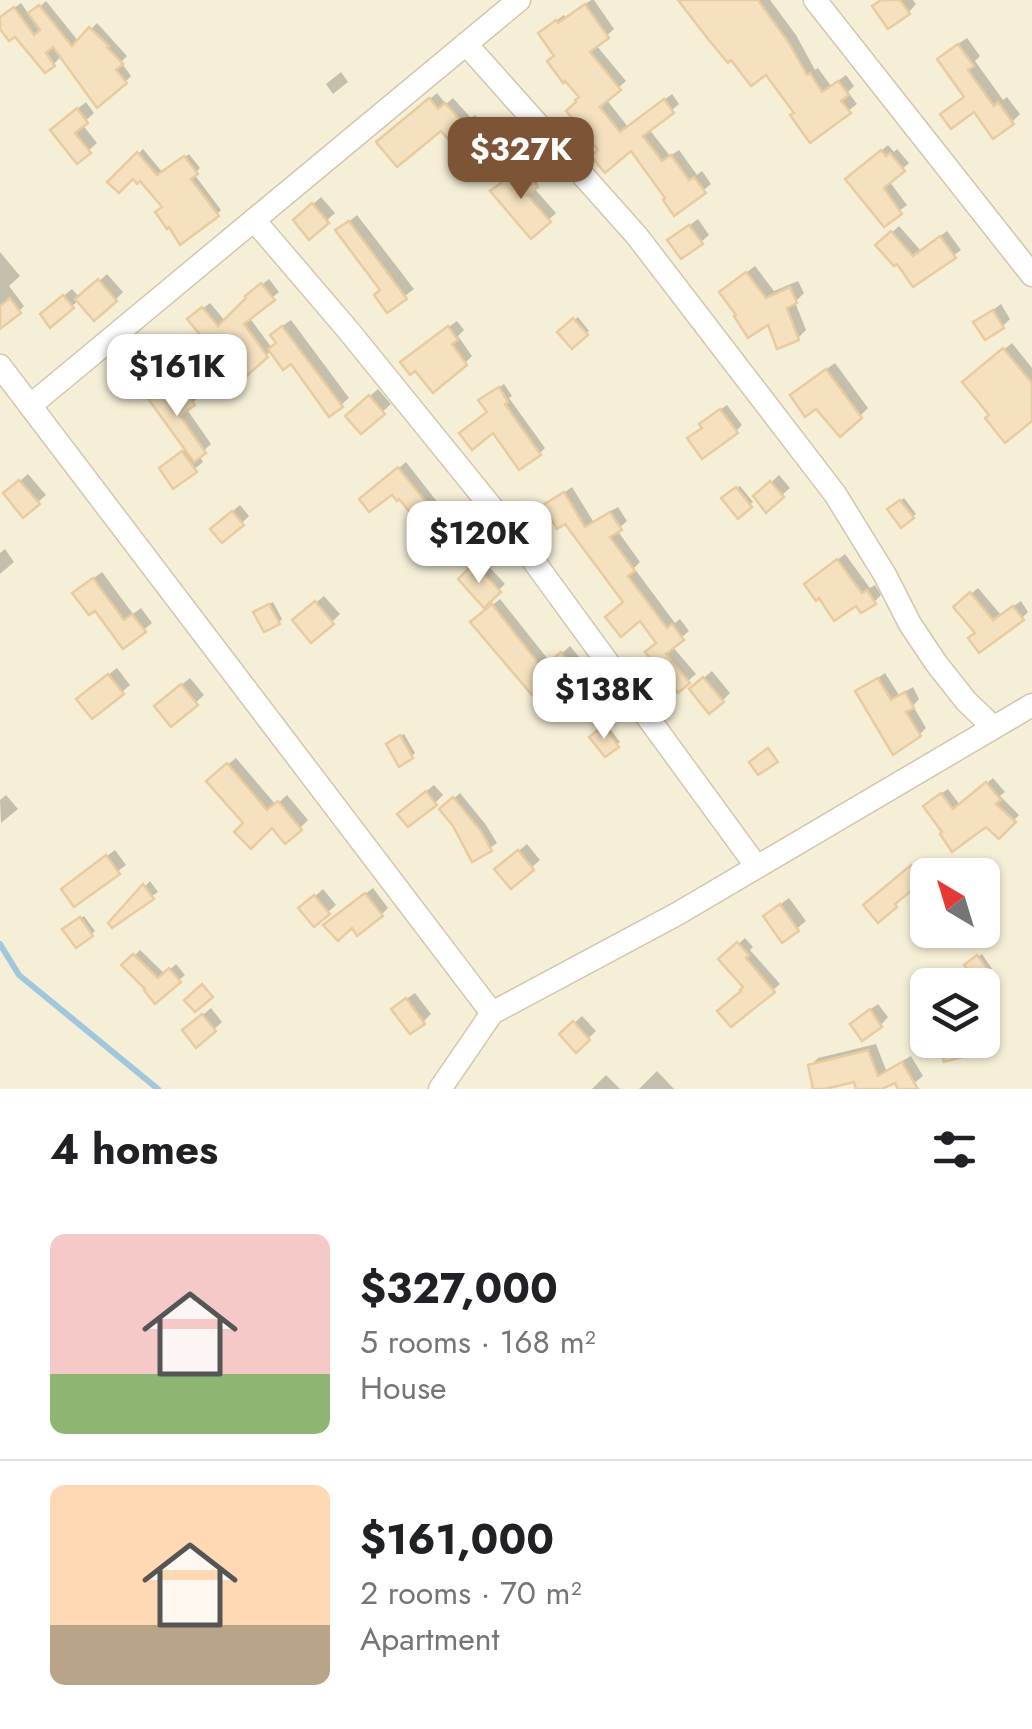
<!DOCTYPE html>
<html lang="en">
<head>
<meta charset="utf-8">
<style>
  :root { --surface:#fff; --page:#f2f2f2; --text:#202124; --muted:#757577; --line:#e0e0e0; --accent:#7d5435 }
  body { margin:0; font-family:Jost,sans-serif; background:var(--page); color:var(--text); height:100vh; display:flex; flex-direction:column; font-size:38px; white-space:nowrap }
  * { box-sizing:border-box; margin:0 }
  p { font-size:32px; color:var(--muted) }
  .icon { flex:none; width:55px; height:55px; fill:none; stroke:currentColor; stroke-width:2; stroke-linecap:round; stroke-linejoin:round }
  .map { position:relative; height:1089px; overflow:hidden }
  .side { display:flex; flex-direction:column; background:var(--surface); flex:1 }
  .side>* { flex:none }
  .needle { width:65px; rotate:322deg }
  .controls { position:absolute; left:910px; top:858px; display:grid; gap:20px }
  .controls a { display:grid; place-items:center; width:90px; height:90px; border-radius:15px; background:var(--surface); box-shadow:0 2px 8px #0004; font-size:50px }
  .price { position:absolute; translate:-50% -85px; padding:0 22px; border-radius:20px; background:#fff; color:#222; font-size:32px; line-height:65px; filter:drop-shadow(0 2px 5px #0008) }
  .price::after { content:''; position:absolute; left:50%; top:60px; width:30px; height:22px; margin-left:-15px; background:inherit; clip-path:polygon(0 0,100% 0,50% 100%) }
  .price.selected { background:var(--accent); color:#fff }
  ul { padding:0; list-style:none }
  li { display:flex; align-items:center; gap:30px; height:250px; padding:0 50px }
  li+li { border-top:2px solid var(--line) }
  li span { display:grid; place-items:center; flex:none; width:280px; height:200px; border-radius:15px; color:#555 }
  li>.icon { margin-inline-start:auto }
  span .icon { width:120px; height:120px; fill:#fffc; stroke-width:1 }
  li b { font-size:42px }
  h2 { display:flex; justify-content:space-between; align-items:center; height:120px; padding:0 50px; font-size:42px }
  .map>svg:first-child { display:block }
  .residential { fill:#f6efd8; fill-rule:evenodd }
  .shadow { fill:#0003 }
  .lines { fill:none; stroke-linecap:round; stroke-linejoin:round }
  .stream { stroke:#a2c6dc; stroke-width:6 }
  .building { fill:#f5e1c0; stroke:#e9cb9f; stroke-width:2.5 }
  .minor-casing { stroke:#d2c6ae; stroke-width:25 }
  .minor { stroke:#fff; stroke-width:22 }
</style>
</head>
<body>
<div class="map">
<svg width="1032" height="1089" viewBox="0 0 1032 1089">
  <rect width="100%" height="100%" fill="#fefaea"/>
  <path class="residential" d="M0 0H1032V1089H0ZM928 875H982V930H928ZM928 985H982V1040H928Z"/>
  <g class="shadow">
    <path d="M591 0H594L614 29 596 45 626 81 606 99 628 127 672 94 679 104 649 129 670 156 679 150 697 175 702 171 711 184 675 213 668 198 632 148 601 149 582 97 557 55 548 27 564 15 566 18Z"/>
    <path d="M688 0H770L796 35 815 70 818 68 831 86 846 75 854 86 848 92 857 104 811 139 797 112 773 78Z"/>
    <path d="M882 0H913L916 4 909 12Z"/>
    <path d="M46 1 79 42 97 23 127 56 121 62 131 76 125 82 62 55 54 64 16 34 0 24V19L21 3 30 16Z"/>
    <path d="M967 38 980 56 975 61 1003 100 1007 97 1020 114 1012 122 966 96 948 51Z"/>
    <path d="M341 72 348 82 333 94 326 84Z"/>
    <path d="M437 93 446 104 453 98 471 118 475 115 486 129 461 151 442 127 386 136Z"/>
    <path d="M86 102 94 113 82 124 97 143 77 161 61 122Z"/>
    <path d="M888 145 894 152 897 149 909 163 889 181 907 205 884 223 855 173Z"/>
    <path d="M143 149 163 173 189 154 200 168 194 174 221 210 217 214 164 206 141 178 133 175 111 182Z"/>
    <path d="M531 161 543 178 533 187 556 213 531 236 500 185Z"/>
    <path d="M321 197 335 213 310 236 304 212Z"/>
    <path d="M357 215 414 289 388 309 383 290 339 230Z"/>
    <path d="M698 219 709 235 701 242 670 240Z"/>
    <path d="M899 226 921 251 947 231 961 250 914 284 897 260 879 245Z"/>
    <path d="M0 252 20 276 9 286 24 306 19 311 0 320Z"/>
    <path d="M755 266 774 291 798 281 804 293 795 302 806 330 798 338 769 322 730 285Z"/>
    <path d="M107 274 123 292 115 300H79L72 306 50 307 72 289 80 298Z"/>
    <path d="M269 279 279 292 249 317 272 348 278 342 281 327 291 320 349 398 341 405 291 361 272 350 234 384 212 346 197 313 210 303 226 322 255 290Z"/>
    <path d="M1001 304 1010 319 1003 326 977 322Z"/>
    <path d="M578 317 589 331 572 345 561 332Z"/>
    <path d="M457 321 464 330 458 336 472 356 465 363 410 355Z"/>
    <path d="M1012 343 1032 368V420L992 415 973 375Z"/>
    <path d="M835 363 868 408 860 416 817 405 800 388Z"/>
    <path d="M167 381 177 394 191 383 200 396 186 408 211 444 199 455 203 462 174 486 169 461 187 448 156 389Z"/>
    <path d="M504 384 512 396 509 398 545 448 540 453 490 412 481 400Z"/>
    <path d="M378 389 391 404 361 431 356 408Z"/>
    <path d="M727 405 742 425 736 431 704 427 708 418Z"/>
    <path d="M406 462 442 508 436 514 392 492 369 493Z"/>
    <path d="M28 474 46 495 38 502 14 486Z"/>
    <path d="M779 475 790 488 782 495 764 489Z"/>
    <path d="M740 486 753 502 738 515 725 499Z"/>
    <path d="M572 487 593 521 618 507 627 521 617 530 640 562 634 568 675 623 680 619 689 631 672 646 696 674 679 689 659 642 565 520 546 506Z"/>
    <path d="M904 498 916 514 902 525 893 506Z"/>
    <path d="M240 505 249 516 242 523 221 521Z"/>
    <path d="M5 549 14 562 0 574V553Z"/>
    <path d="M845 554 870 588 875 585 881 595 874 602 814 578Z"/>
    <path d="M482 559 505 584 484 604 461 579Z"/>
    <path d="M102 572 133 614 141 608 152 623 124 646 83 586Z"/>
    <path d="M978 588 1001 615 1021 601 1028 612 1022 618 978 632 956 607Z"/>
    <path d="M324 596 340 614 332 622 303 613Z"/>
    <path d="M500 599 551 663 570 646 583 662 575 669 553 672 532 691 480 615Z"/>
    <path d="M273 602 282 619 279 622 259 609Z"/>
    <path d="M117 668 130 685 122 692 87 691Z"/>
    <path d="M712 671 730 693 722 701 700 681Z"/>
    <path d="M885 673 899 695 913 687 919 699 913 706 926 728 920 734 859 691Z"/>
    <path d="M190 678 204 695 172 724 165 698Z"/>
    <path d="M607 725 620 742 605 754 592 737Z"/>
    <path d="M404 734 415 753 412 756 392 741Z"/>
    <path d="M236 758 276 805 287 795 308 820 300 828 246 824 217 773Z"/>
    <path d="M993 778 1005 792 1000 796 1019 815 999 836 986 824 945 832 932 800 948 789 960 805Z"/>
    <path d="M434 785 443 795 435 803 408 806Z"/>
    <path d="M460 793 486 825 497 843 474 859 455 824 442 809Z"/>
    <path d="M6 795 18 809 1 823 0 800Z"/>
    <path d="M527 844 540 860 511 886 505 862Z"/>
    <path d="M115 850 126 865 75 904 71 883Z"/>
    <path d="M920 860 929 871 901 895 903 897 895 905 874 897Z"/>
    <path d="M150 881 158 892 111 923Z"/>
    <path d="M373 888 388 908 381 915 352 925 334 918Z"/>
    <path d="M323 889 336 905 328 912 310 901Z"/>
    <path d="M789 898 806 921 783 940 774 909Z"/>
    <path d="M84 916 95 931 91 934 69 927Z"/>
    <path d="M745 938 753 947 750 950 780 984 773 990 746 987 722 959Z"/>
    <path d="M140 950 165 974 176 964 185 975 155 1000 125 965Z"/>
    <path d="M982 954 992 969 978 980 971 962Z"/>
    <path d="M415 993 431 1014 423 1022 402 1002Z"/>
    <path d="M993 1002 998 1020 991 1027 982 1029V1006Z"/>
    <path d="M878 1004 888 1017 881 1025 861 1016Z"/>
    <path d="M211 1008 222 1022 197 1044 193 1023Z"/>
    <path d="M582 1016 596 1031 576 1050 562 1034Z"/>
    <path d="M928 1026V1040H970L972 1047 965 1054 941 1043 929 1047 924 1030Z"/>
    <path d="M876 1044 886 1070 911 1056 923 1076 907 1089H901L896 1080 871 1089H859L855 1079 810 1066 818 1058Z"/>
    <path d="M657 1071 674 1089H639Z"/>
    <path d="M606 1075 620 1089H592Z"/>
  </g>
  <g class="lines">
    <path class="stream" d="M0 944 19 975 158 1089"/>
  </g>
  <g class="building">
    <path d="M678 0H758L789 43 807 75 810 73 822 92 838 81 849 95 841 101 851 113 810 143 790 115 794 113 766 75 751 86 731 60 728 63 708 39Z"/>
    <path d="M881 0H900L910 14 888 29 872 6Z"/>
    <path d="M585 4 609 38 590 52 621 90 600 107 620 132 664 99 674 113 643 136 662 161 671 155 689 180 694 177 706 193 674 216 663 200 665 198 631 151 605 173 591 156 598 150 566 111 576 102 575 100 579 97 565 81 563 83 547 61 554 56 538 33 556 20 558 23Z"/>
    <path d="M39 5 72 46 89 27 109 46 107 47 123 64 116 70 127 83 97 108 53 47 46 53 55 66 45 73 15 37 9 41 0 29V17L14 7 34 35 40 30 28 13Z"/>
    <path d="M958 44 974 66 968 70 994 106 998 102 1014 124 993 139 974 112 951 129 940 114 964 97 937 59Z"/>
    <path d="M429 98 438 109 445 103 463 123 467 120 481 137 461 154 441 131 397 167 376 142Z"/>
    <path d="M77 108 88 123 75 133 91 153 77 164 50 130Z"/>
    <path d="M881 150 886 156 890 153 905 171 884 188 902 214 884 227 845 179Z"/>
    <path d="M137 152 157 175 184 156 198 174 191 179 219 216 180 245 169 227 167 229 155 212 162 207 140 181 137 184 133 179 119 193 107 182Z"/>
    <path d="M524 166 538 187 527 195 551 222 531 239 490 191Z"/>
    <path d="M312 203 329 223 309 240 293 220Z"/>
    <path d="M349 221 407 299 387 313 374 295 380 290 335 230Z"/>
    <path d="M689 225 703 244 681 259 667 240Z"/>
    <path d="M891 231 913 256 940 236 956 258 913 287 897 264 894 266 875 245Z"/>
    <path d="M746 272 766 298 790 287 797 303 787 308 799 340 777 349 768 325 748 338 734 316 736 315 719 292Z"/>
    <path d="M98 279 117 301 94 321 75 299Z"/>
    <path d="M261 283 275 300 244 324 268 357 234 387 222 374 218 377 200 354 210 347 187 319 202 307 218 326 246 298 245 296Z"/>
    <path d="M63 295 74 308 50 328 40 314Z"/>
    <path d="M10 298 21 313 0 329V306Z"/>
    <path d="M993 310 1004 328 985 340 973 322Z"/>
    <path d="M573 318 588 335 572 349 557 332Z"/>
    <path d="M282 326 343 407 329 417 291 364 283 370 268 349 276 343 270 335Z"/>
    <path d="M448 326 458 340 452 344 467 365 433 393 415 371 410 375 400 362Z"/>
    <path d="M1003 348 1032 383V421L1005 443 985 418 989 415 962 382Z"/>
    <path d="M826 369 862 418 840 437 816 409 805 417 790 395Z"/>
    <path d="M159 386 169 399 183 389 195 405 180 416 206 453 194 462 146 396Z"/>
    <path d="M499 387 508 402 505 404 541 455 519 470 493 433 472 450 459 433 487 412 478 400Z"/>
    <path d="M369 395 385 414 361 434 345 416Z"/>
    <path d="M720 409 738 433 702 459 687 438 702 428 699 424Z"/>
    <path d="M182 451 197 472 173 489 159 468Z"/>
    <path d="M398 467 437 516 423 528 399 499 397 501 392 495 369 512 359 499Z"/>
    <path d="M19 480 40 504 23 518 3 493Z"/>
    <path d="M770 481 784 497 766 513 753 496Z"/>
    <path d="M736 487 752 507 738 519 721 498Z"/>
    <path d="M564 492 585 527 610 512 622 530 610 537 635 571 628 576 667 628 672 624 684 640 666 654 690 683 678 693 645 652 656 643 640 621 621 637 605 617 623 602 565 524 557 529 543 505Z"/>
    <path d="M900 500 914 518 901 528 887 509Z"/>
    <path d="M232 511 244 525 222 543 210 529Z"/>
    <path d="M837 559 862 593 867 590 876 604 861 613 856 606 834 621 819 598 816 601 804 584Z"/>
    <path d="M474 563 501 592 484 608 458 579Z"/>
    <path d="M93 578 124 620 132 614 146 632 123 649 95 611 89 615 72 593Z"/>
    <path d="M970 592 993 620 1013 606 1024 620 979 653 968 638 975 633 953 607Z"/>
    <path d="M315 601 334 624 311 643 292 620Z"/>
    <path d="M269 604 280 624 264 632 253 612Z"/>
    <path d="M492 604 550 678 532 695 470 622Z"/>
    <path d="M561 652 577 671 560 685 544 666Z"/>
    <path d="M108 674 124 694 92 719 76 699Z"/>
    <path d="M703 677 724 702 709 714 689 689Z"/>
    <path d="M878 678 891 700 905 692 914 708 906 712 921 736 893 755 855 691Z"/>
    <path d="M181 684 198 705 171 727 154 706Z"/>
    <path d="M603 726 619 747 605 757 589 737Z"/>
    <path d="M400 735 413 758 399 767 386 744Z"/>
    <path d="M768 748 778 762 758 775 749 762Z"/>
    <path d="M227 763 267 810 278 801 302 830 285 844 272 828 251 849 234 832 243 823 206 781Z"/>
    <path d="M986 782 1001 800 996 804 1016 822 999 839 986 827 952 852 940 834 942 832 923 806 941 793 953 809Z"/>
    <path d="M426 791 437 805 408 827 397 814Z"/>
    <path d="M453 797 481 831 492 851 472 862 453 826 439 809Z"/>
    <path d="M518 850 534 870 511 889 494 869Z"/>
    <path d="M106 855 120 874 74 907 61 889Z"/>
    <path d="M911 865 923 881 895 904 897 907 878 923 863 905Z"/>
    <path d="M143 884 154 899 112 928 108 923Z"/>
    <path d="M365 893 383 916 357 936 352 928 338 941 323 925Z"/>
    <path d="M314 895 330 914 314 927 298 908Z"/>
    <path d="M780 904 799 931 782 943 763 916Z"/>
    <path d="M80 917 93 936 76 948 62 929Z"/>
    <path d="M737 942 749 955 746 958 775 992 731 1027 717 1011 741 991 740 990 743 987 718 959Z"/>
    <path d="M133 954 158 978 169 968 181 982 155 1004 144 990 145 989 121 965Z"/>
    <path d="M977 955 991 974 978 983 964 965Z"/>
    <path d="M202 984 213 997 195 1012 184 1000Z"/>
    <path d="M406 998 425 1024 410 1034 391 1009Z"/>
    <path d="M870 1009 882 1027 862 1041 850 1024Z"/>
    <path d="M202 1014 216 1031 196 1048 182 1030Z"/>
    <path d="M573 1021 590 1040 576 1053 559 1034Z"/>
    <path d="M938 1040H962L966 1056 944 1062Z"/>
    <path d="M868 1050 878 1076 902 1062 918 1089H898L895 1083 882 1089H856L854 1082 825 1089H813L808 1065Z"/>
  </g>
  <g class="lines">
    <g class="minor-casing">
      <g id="minor">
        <path d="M815 0 1032 275"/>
        <path d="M466 44 637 236 835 494 885 575 910 624 936 663 966 701 993 727"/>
        <path d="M254 220 348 330 519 541 757 867"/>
        <path d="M0 366 492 1013"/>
        <path d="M31 405 519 0"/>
        <path d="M440 1089 492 1013 677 914 1032 705"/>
      </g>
    </g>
    <use href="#minor" class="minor"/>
  </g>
</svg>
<div class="controls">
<a><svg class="needle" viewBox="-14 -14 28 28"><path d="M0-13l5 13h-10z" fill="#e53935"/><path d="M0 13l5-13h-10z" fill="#757577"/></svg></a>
<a><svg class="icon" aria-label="layers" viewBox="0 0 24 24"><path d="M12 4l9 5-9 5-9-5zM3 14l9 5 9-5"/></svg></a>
</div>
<b class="price selected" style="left:521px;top:202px">$327K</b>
<b class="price" style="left:177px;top:419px">$161K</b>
<b class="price" style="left:479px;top:586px">$120K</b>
<b class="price" style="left:604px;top:742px">$138K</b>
</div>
<section class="side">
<h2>4 homes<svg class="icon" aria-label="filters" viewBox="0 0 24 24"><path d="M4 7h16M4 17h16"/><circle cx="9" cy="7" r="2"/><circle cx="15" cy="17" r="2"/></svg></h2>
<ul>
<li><span style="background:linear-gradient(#f6c9c9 70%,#8fb573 0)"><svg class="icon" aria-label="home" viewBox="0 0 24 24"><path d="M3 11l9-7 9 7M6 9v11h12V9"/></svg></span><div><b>$327,000</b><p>5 rooms · 168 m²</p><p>House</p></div></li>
<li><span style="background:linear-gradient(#ffd9b3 70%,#b9a48a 0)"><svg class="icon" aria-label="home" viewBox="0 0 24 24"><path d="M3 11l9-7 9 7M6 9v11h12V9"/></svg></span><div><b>$161,000</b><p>2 rooms · 70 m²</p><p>Apartment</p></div></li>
</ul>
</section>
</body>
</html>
